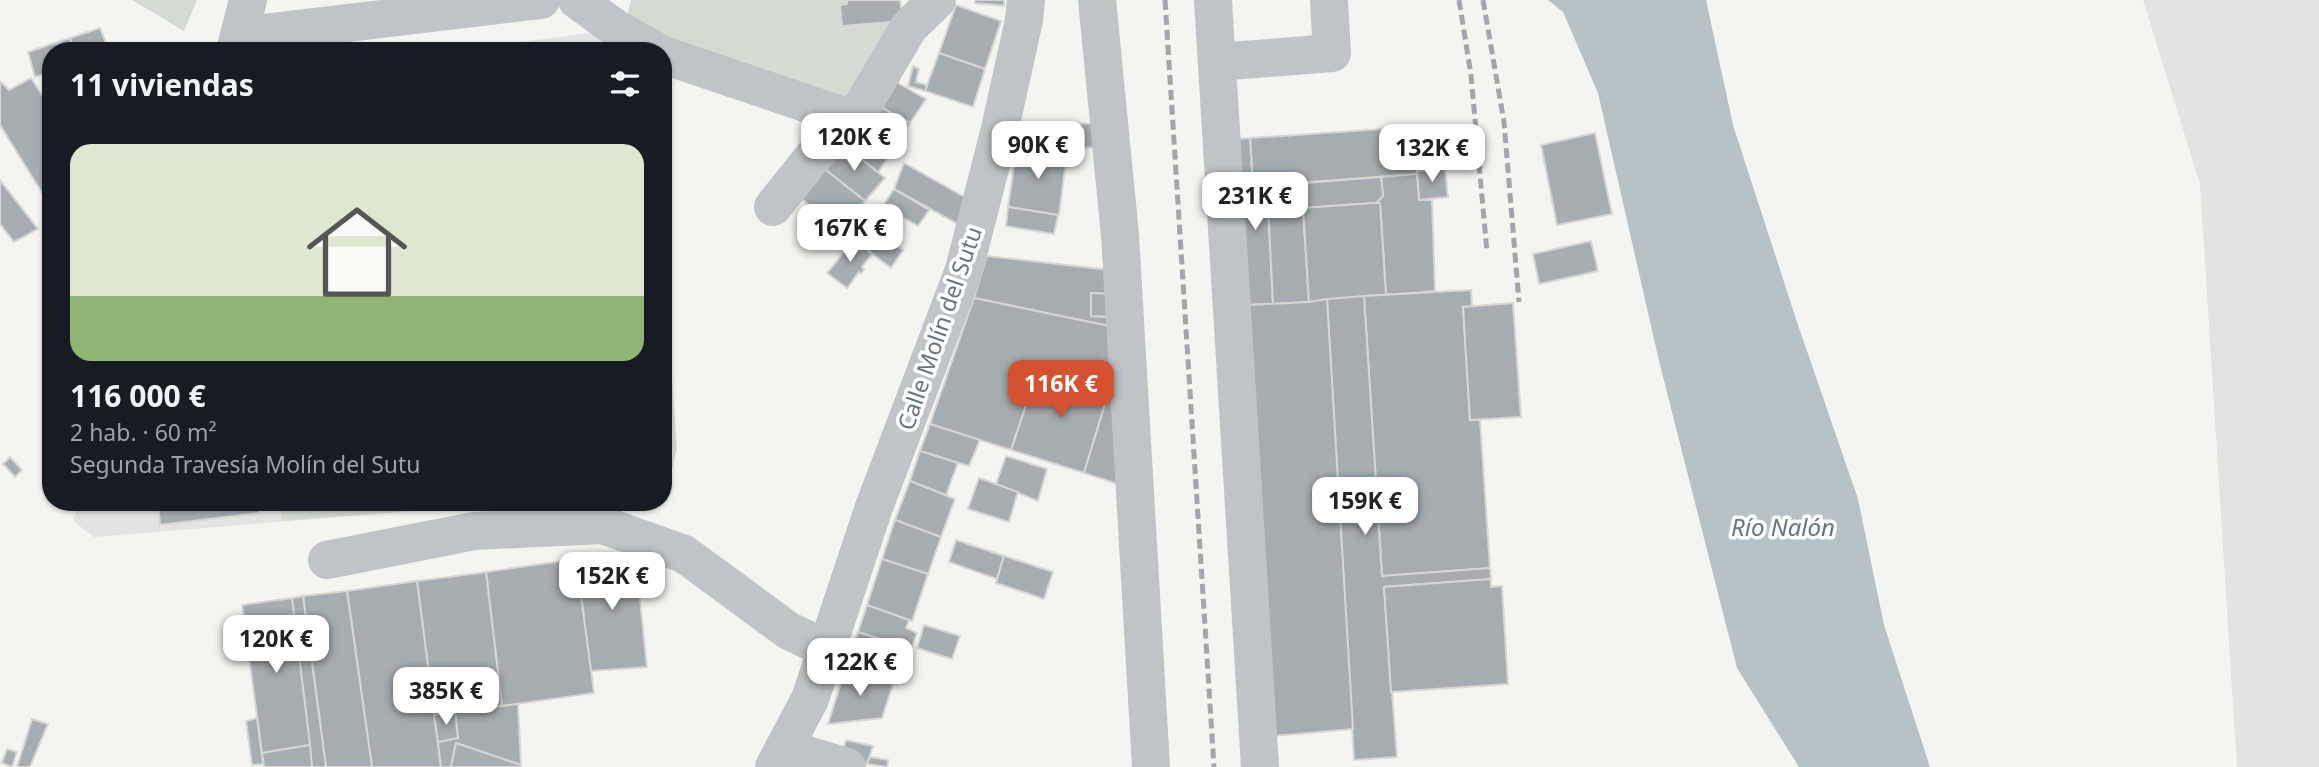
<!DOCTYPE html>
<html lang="es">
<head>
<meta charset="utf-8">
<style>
  :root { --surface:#171b24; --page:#242831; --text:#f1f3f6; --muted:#9ea1a6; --accent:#d45231 }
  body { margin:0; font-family:"Noto Sans",sans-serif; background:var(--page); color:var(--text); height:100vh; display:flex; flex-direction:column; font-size:26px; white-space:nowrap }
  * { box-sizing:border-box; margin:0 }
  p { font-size:23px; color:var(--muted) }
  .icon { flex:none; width:38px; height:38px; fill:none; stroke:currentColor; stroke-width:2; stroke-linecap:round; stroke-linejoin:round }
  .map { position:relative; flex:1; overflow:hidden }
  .sheet { position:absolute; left:42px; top:42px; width:630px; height:469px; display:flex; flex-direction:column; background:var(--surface); border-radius:28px; box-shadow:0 2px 5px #0004 }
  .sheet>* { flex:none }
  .price { position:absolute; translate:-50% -60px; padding:0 16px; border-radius:14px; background:#fff; color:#222; font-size:23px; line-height:46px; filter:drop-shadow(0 2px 4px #0008) }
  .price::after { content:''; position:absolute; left:50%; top:42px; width:21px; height:16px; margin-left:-10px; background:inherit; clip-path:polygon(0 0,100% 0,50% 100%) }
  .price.on { background:var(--accent); color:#fff }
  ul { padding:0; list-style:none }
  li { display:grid; align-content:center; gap:14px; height:371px; padding:0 28px }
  li span { display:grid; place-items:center; height:217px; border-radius:21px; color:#555 }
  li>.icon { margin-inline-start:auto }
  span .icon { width:126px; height:126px; fill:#fffc; stroke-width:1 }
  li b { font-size:30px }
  h2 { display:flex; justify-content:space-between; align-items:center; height:84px; padding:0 28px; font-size:30px }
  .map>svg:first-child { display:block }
  .built { fill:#e2e3e2 }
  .green { fill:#d6dbd2 }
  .water { fill:#b7c2c6 }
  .building { fill:#a6adb1; stroke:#d6d6d4; stroke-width:2 }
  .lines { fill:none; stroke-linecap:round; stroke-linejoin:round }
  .minor { stroke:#c0c4c7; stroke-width:38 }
  .rail { stroke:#a0a6aa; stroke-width:5; stroke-dasharray:10 5; stroke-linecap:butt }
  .labels { text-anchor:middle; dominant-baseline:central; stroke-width:7; stroke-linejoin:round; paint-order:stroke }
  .street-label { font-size:23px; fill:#667580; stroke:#fff }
  .water-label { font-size:24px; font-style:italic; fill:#62777d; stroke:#fff }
</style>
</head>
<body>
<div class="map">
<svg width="2319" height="767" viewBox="0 0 2319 767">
  <rect width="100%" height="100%" fill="#f4f4f1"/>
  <g class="built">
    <path d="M2143 0H2319V767H2237L2200 184Z"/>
    <path d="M596 32 630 51H458Z"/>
    <path d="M79 502H523L94 537 73 521Z"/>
  </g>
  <g class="green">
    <path d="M132 0H197L184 31Z"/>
    <path d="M631 0H847V4L840 6 842 26 903 21 854 101 625 26Z"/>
    <path d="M663 246 677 449 671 473 663 482Z"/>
    <path d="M280 502H523L282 521Z"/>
  </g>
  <path class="water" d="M1548 0H1706L1733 125 1797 322 1858 499 1884 625 1930 767H1799L1737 668 1659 361 1598 93 1563 12Z"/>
  <g class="building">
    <path d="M847 0H900L903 21 842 26 840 5 847 4Z"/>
    <path d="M975 0H1004V6L975 3Z"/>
    <path d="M956 5 1001 21 985 69 939 53Z"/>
    <path d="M100 28 109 51H73L70 38Z"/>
    <path d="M70 38 73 51H51V72L35 77 28 52Z"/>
    <path d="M939 53 985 69 973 107 925 91Z"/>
    <path d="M913 66 919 69 916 82 927 85 925 91 908 86Z"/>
    <path d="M31 78 51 109V207L0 125V81L9 90Z"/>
    <path d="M889 78 926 99 910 123 873 103Z"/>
    <path d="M873 103 910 123 895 145 858 126Z"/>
    <path d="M1102 123 1103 147 1077 148 1075 124Z"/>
    <path d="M1441 125 1445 169 1417 171V174L1253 186 1250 138Z"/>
    <path d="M858 126 895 145 878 173 845 146Z"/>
    <path d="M1595 133 1612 214 1557 225 1541 145Z"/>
    <path d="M1250 138 1253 186 1267 185 1273 304 1247 305 1238 139Z"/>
    <path d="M845 146 885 178 865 201 822 167Z"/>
    <path d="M1017 147 1067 154 1059 215 1008 207Z"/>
    <path d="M904 163 968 199 963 227 894 189Z"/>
    <path d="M822 167 865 201 840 230 798 196Z"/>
    <path d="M1445 169 1448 197 1419 200 1417 171Z"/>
    <path d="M1417 174 1419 200H1432L1435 291 1386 295 1380 203H1376L1383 196 1381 177Z"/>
    <path d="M1381 177 1383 196 1376 203 1307 208 1305 183Z"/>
    <path d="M0 180 38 229 14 242 0 224Z"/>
    <path d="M1305 183 1307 208H1303L1309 302 1273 304 1267 185Z"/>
    <path d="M894 189 929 210 918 226 883 206Z"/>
    <path d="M1373 203H1380L1386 295 1309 302 1303 208Z"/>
    <path d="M1008 207 1058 215 1054 234 1006 226Z"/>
    <path d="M865 227 903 250 891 268 854 240Z"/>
    <path d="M854 240 872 254 862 267 864 269 861 274 859 272 847 288 827 273Z"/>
    <path d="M1591 241 1598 271 1539 284 1533 254Z"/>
    <path d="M987 256 1110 270V294L1091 293V316L1110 317 1109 326 974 298Z"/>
    <path d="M1471 290 1472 306 1463 307 1470 420H1480L1490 568 1382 576 1364 296Z"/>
    <path d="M1091 293 1111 294V317L1091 316Z"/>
    <path d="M1364 296 1382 576 1490 568 1491 579 1384 587 1397 757 1354 760 1327 299Z"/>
    <path d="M974 298 1109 326 1115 392 1039 367 1011 450 930 424Z"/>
    <path d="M1327 299 1353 729 1274 736 1247 305 1309 302Z"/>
    <path d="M1513 303 1521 417 1470 420 1463 307Z"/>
    <path d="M1039 367 1109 391 1084 473 1011 450Z"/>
    <path d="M1109 391 1115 392 1121 485 1084 473Z"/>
    <path d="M930 424 980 440 969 466 920 451Z"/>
    <path d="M920 451 958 463 946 495 910 481Z"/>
    <path d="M1006 456 1047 469 1038 501 996 484Z"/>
    <path d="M10 457 22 470 15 477 3 464Z"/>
    <path d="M979 478 1018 492 1009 522 968 509Z"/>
    <path d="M910 481 955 499 941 537 895 520Z"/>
    <path d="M158 502H258L259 513 160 525Z"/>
    <path d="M895 520 941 537 928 574 882 559Z"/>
    <path d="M956 540 1004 556 997 579 949 562Z"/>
    <path d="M635 552 647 667 591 671 576 559Z"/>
    <path d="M1004 556 1053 572 1044 599 996 583Z"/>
    <path d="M576 559 594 693 502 706 486 572Z"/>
    <path d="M882 559 928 574 912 621 867 605Z"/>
    <path d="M486 572 502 706 434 715 417 581Z"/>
    <path d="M1491 579V587L1502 586 1508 684 1391 692 1384 587Z"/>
    <path d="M417 581 441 767H372L347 591Z"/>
    <path d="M347 591 372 767H326L303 596Z"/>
    <path d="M303 596 326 767H312L292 598Z"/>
    <path d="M292 598 310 745 262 753 242 605Z"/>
    <path d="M867 605 909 620 906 628 917 633 911 649 858 632Z"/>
    <path d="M924 625 960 636 952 659 917 648Z"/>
    <path d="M858 632 902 646 893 684 846 667Z"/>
    <path d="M846 667 893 684 882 718 828 724Z"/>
    <path d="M518 704 521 765 456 743 451 767H441L438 742 458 738 455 712Z"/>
    <path d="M455 712 458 738 438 742 434 715Z"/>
    <path d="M257 718 263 764 252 765 246 721Z"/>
    <path d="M32 719 48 724 30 767H17Z"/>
    <path d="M846 740 873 746 867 764 841 757Z"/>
    <path d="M456 743 521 765V767H451Z"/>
    <path d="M310 745 312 767H264L262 753Z"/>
    <path d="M7 749 17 752 12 767 2 763Z"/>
    <path d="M870 757 888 760 887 767 867 764Z"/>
  </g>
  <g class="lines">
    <g class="minor">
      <path d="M577 0 618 30 656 51"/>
      <path d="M1097 0 1120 235 1151 767"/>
      <path d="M1213 0 1260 767"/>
      <path d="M239 36 541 0"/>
      <path d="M235 51 248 0"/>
      <path d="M663 55 850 118"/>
      <path d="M1217 62 1332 53 1329 0"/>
      <path d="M773 207 812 158 863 105 909 27 937 0"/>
      <path d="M327 560 474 531 603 525 684 554 789 631 827 649"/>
      <path d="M784 748 847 767"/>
      <path d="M774 767 810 699 874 507 964 270 999 133 1024 20 1026 0"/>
    </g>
    <g class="rail">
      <path d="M1165 0 1214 767"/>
      <path d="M1459 0 1471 75 1487 252"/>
      <path d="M1483 0 1504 122 1519 302"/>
    </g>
  </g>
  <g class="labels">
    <g class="street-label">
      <text transform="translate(939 328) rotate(-71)">Calle Molín del Sutu</text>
    </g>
    <g class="water-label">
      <text x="1783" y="526">Río Nalón</text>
    </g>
  </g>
</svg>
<b class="price" style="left:854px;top:173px">120K €</b>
<b class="price" style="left:1038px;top:181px">90K €</b>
<b class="price" style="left:1432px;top:184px">132K €</b>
<b class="price" style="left:1255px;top:232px">231K €</b>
<b class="price" style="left:850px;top:264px">167K €</b>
<b class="price on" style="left:1061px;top:420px">116K €</b>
<b class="price" style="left:1365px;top:537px">159K €</b>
<b class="price" style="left:612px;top:612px">152K €</b>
<b class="price" style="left:276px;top:675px">120K €</b>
<b class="price" style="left:860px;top:698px">122K €</b>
<b class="price" style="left:446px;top:727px">385K €</b>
<section class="sheet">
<h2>11 viviendas<svg class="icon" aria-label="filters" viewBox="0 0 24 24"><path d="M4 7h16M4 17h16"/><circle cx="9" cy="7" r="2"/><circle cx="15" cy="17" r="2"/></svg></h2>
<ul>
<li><span style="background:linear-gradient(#dfe7d0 70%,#8fb573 0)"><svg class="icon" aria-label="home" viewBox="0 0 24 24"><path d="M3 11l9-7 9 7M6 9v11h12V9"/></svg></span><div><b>116 000 €</b><p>2 hab. · 60 m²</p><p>Segunda Travesía Molín del Sutu</p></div></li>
</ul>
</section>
</div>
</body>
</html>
